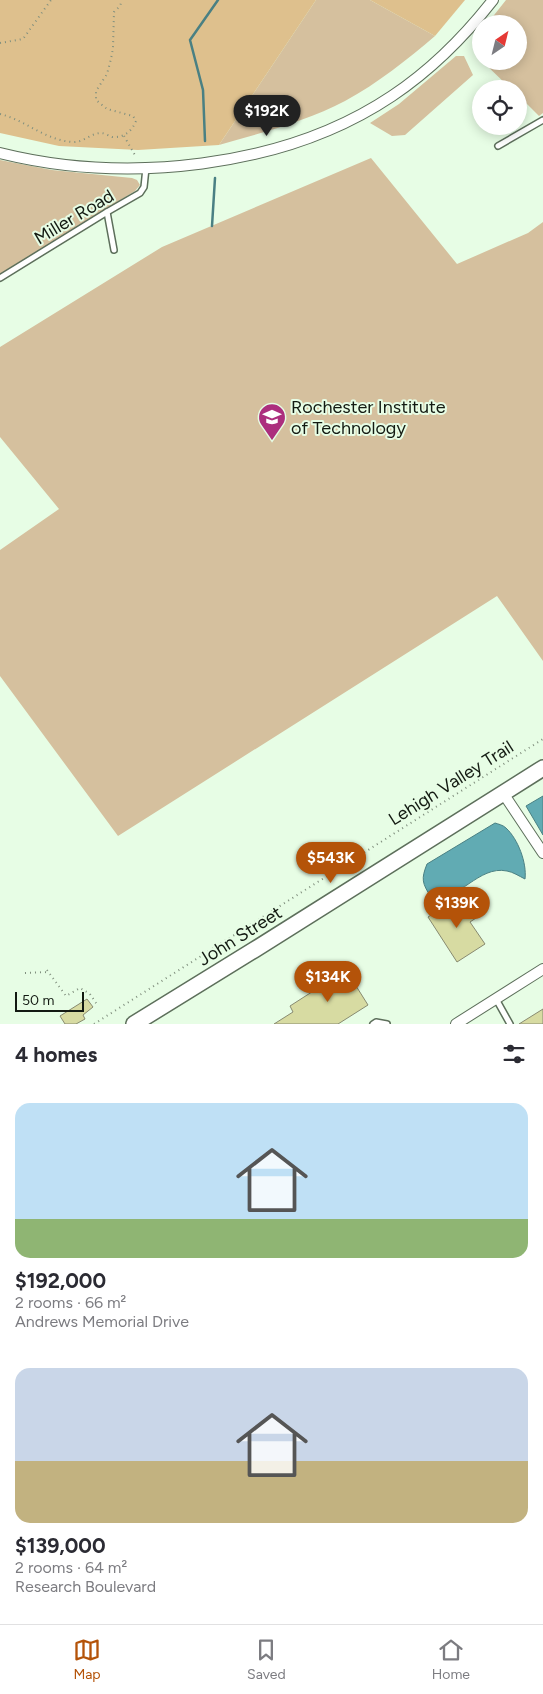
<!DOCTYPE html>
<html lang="en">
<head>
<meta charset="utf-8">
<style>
  :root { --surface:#fff; --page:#f7f7f7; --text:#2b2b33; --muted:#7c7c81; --line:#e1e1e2; --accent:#b45309 }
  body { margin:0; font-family:Figtree,sans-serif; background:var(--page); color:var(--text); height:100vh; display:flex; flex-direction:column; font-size:19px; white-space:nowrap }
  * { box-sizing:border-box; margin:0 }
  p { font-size:16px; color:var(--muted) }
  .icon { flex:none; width:28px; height:28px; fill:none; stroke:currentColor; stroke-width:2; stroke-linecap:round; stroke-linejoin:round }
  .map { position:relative; height:1024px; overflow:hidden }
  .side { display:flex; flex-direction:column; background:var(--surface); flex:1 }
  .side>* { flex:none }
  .needle { width:32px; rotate:35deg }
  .fabs { position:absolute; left:472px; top:15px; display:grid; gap:10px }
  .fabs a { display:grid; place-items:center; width:55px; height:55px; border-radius:50%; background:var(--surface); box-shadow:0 2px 12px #0003; font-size:25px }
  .scale { position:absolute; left:15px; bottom:12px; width:69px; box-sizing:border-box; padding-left:5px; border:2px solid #131a12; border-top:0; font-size:14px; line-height:18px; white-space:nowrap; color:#131a12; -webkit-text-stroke:4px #e7fde5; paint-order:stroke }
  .price { position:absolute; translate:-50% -42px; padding:0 11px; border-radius:18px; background:var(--accent); color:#fff; font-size:16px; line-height:32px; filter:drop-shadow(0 1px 2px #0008) }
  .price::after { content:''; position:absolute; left:50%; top:30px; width:15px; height:11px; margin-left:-8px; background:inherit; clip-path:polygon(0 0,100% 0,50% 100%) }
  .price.on { background:#222; color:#fff }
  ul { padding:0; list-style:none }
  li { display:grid; align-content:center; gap:10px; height:265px; padding:0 15px }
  li span { display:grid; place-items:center; height:155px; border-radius:15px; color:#555 }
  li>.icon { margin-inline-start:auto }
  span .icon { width:90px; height:90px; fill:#fffc; stroke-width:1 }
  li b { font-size:21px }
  h2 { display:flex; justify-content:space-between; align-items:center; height:60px; padding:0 15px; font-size:21px }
  .dock { display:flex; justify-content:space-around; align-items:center; height:70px; border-top:1px solid var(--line); background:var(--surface); font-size:14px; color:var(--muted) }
  .dock a { display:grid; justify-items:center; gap:2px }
  .dock .on { color:var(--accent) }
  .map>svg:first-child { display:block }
  .green { fill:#d5c09e }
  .forest { fill:#dec08d }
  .water { fill:#61abb3; stroke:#4a8083 }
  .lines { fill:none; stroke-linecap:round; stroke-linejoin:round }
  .stream { stroke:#4a8083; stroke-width:2.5 }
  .building { fill:#d7dba2; stroke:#888a70 }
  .lane-casing { stroke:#5d6f5b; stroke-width:8 }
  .street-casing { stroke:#5d6f5b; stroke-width:12 }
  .secondary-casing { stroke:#5d6f5b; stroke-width:18 }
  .path { stroke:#808f7e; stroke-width:2; stroke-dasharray:1 4; stroke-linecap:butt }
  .lane { stroke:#fff; stroke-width:5 }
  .street { stroke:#fff; stroke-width:10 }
  .secondary { stroke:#fff; stroke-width:15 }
  .labels { text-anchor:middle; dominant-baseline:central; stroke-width:4; stroke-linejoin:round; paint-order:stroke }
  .street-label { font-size:18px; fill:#131a12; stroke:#e7fde5 }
  .poi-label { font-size:18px; fill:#131a12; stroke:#e7fde5; text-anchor:start }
</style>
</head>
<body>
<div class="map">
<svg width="543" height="1024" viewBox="0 0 543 1024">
  <rect width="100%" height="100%" fill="#e7fde5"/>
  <g class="green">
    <path d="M316 0H370L435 36C407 60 378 83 345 101 307 121 261 133 219 145Z"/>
    <path d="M506 0H543V113L539 116 519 96V89H511L482 61H519V24H487Z"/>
    <path d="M456 56H464L473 75 405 135 392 136 370 123 399 104Z"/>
    <path d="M371 158 457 264 528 233 543 222V661L497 596 118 836 0 676V550L59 509 0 437V347L162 247Z"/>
    <path d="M0 160 52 170 132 178 137 180 140 185 135 191 0 274Z"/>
  </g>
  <g class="forest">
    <path d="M0 0H316L219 145 138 150 59 146 0 133Z"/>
    <path d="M370 0H465L435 36Z"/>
  </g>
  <g class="water">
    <path d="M543 796V835L526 806Z"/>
    <path d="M495 823C498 824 503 825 506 828 518 839 527 863 525 879 519 876 513 872 507 871 478 865 460 902 431 897 422 883 421 879 427 864Z"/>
  </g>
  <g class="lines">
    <g class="stream">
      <path d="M205 141 203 90 190 40 218 0"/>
      <path d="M212 226 215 178"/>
    </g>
  </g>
  <g class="building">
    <path d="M455 899 461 908 467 904 476 918 470 922 485 944 457 962 428 917Z"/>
    <path d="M346 970 368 1005 338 1024H274L293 1012 290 1006Z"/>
    <path d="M87 999 93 1007 83 1015 85 1019 76 1024H65L60 1016Z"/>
    <path d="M543 1009V1024H519Z"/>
  </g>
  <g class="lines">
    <g class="lane-casing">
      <g id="lane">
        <path d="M498 146 543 120"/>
        <path d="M107 212 114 250"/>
        <path d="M0 278 107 212 140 193 144 187 146 168"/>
        <path d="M496 999 510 1024"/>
        <path d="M373 1024 376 1022 387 1024"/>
      </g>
    </g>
    <g class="street-casing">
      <g id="street">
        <path d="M0 153C125 184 283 169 392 96 431 70 464 37 493 0"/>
        <path d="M503 793 543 853"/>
        <path d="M456 1024 543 969"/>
      </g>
    </g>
    <g class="secondary-casing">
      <path id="secondary" d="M134 1024 254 950 543 768"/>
    </g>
    <g class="path">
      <path d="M0 43 23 39 51 0"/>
      <path d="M0 114C25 120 45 140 72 142 83 143 91 133 101 133 105 133 109 136 112 137 124 138 132 131 136 121L133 116 107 109 96 100V91L107 74 111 59 113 48 114 12 120 6 122 0"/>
      <path d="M124 136 136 157"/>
      <path d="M47 970 66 996 80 988 90 994 98 1006"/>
      <path d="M25 973 49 972"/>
      <path d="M94 1024 543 739"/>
    </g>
    <use href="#lane" class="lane"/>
    <use href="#street" class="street"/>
    <use href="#secondary" class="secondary"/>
  </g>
  <defs>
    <g id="university-pin" transform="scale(1.4375)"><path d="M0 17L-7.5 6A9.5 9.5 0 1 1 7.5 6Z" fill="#ac2e7e" stroke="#e7fde5"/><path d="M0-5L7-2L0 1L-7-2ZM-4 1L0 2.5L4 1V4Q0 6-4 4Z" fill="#fff"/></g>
  </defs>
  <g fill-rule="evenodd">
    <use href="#university-pin" x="272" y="417"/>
  </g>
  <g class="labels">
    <g class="street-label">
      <text transform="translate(74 217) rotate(-31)">Miller Road</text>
      <text transform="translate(451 783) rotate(-32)">Lehigh Valley Trail</text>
      <text transform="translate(240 936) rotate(-32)">John Street</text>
    </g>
    <g class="poi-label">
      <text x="291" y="407">Rochester Institute<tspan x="291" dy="21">of Technology</tspan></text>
    </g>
  </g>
</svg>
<div class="fabs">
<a><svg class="needle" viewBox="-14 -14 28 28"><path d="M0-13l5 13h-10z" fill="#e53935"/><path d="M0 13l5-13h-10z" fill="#7c7c81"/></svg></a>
<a><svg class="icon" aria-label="locate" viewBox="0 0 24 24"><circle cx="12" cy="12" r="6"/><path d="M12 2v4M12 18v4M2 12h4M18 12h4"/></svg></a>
</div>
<div class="scale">50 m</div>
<b class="price on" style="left:267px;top:137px">$192K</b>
<b class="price" style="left:331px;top:884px">$543K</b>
<b class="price" style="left:457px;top:929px">$139K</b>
<b class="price" style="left:328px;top:1003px">$134K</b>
</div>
<section class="side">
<h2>4 homes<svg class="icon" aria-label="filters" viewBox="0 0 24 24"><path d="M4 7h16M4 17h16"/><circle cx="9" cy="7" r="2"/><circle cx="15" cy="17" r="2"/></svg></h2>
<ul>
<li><span style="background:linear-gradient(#bfe0f5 75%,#8fb573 0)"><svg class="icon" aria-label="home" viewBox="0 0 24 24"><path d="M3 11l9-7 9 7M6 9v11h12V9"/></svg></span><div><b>$192,000</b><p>2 rooms · 66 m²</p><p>Andrews Memorial Drive</p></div></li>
<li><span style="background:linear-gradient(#c9d6e8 60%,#c2b280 0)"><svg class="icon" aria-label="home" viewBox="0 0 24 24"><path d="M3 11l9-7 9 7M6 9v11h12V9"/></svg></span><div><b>$139,000</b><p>2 rooms · 64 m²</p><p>Research Boulevard</p></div></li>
</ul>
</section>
<nav class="dock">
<a class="on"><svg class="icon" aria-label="map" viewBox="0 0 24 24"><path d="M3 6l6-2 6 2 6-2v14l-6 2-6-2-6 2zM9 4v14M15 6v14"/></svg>Map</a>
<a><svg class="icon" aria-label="saved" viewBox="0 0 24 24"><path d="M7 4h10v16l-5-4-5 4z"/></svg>Saved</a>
<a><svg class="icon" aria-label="home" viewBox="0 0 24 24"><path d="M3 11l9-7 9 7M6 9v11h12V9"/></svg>Home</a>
</nav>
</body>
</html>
